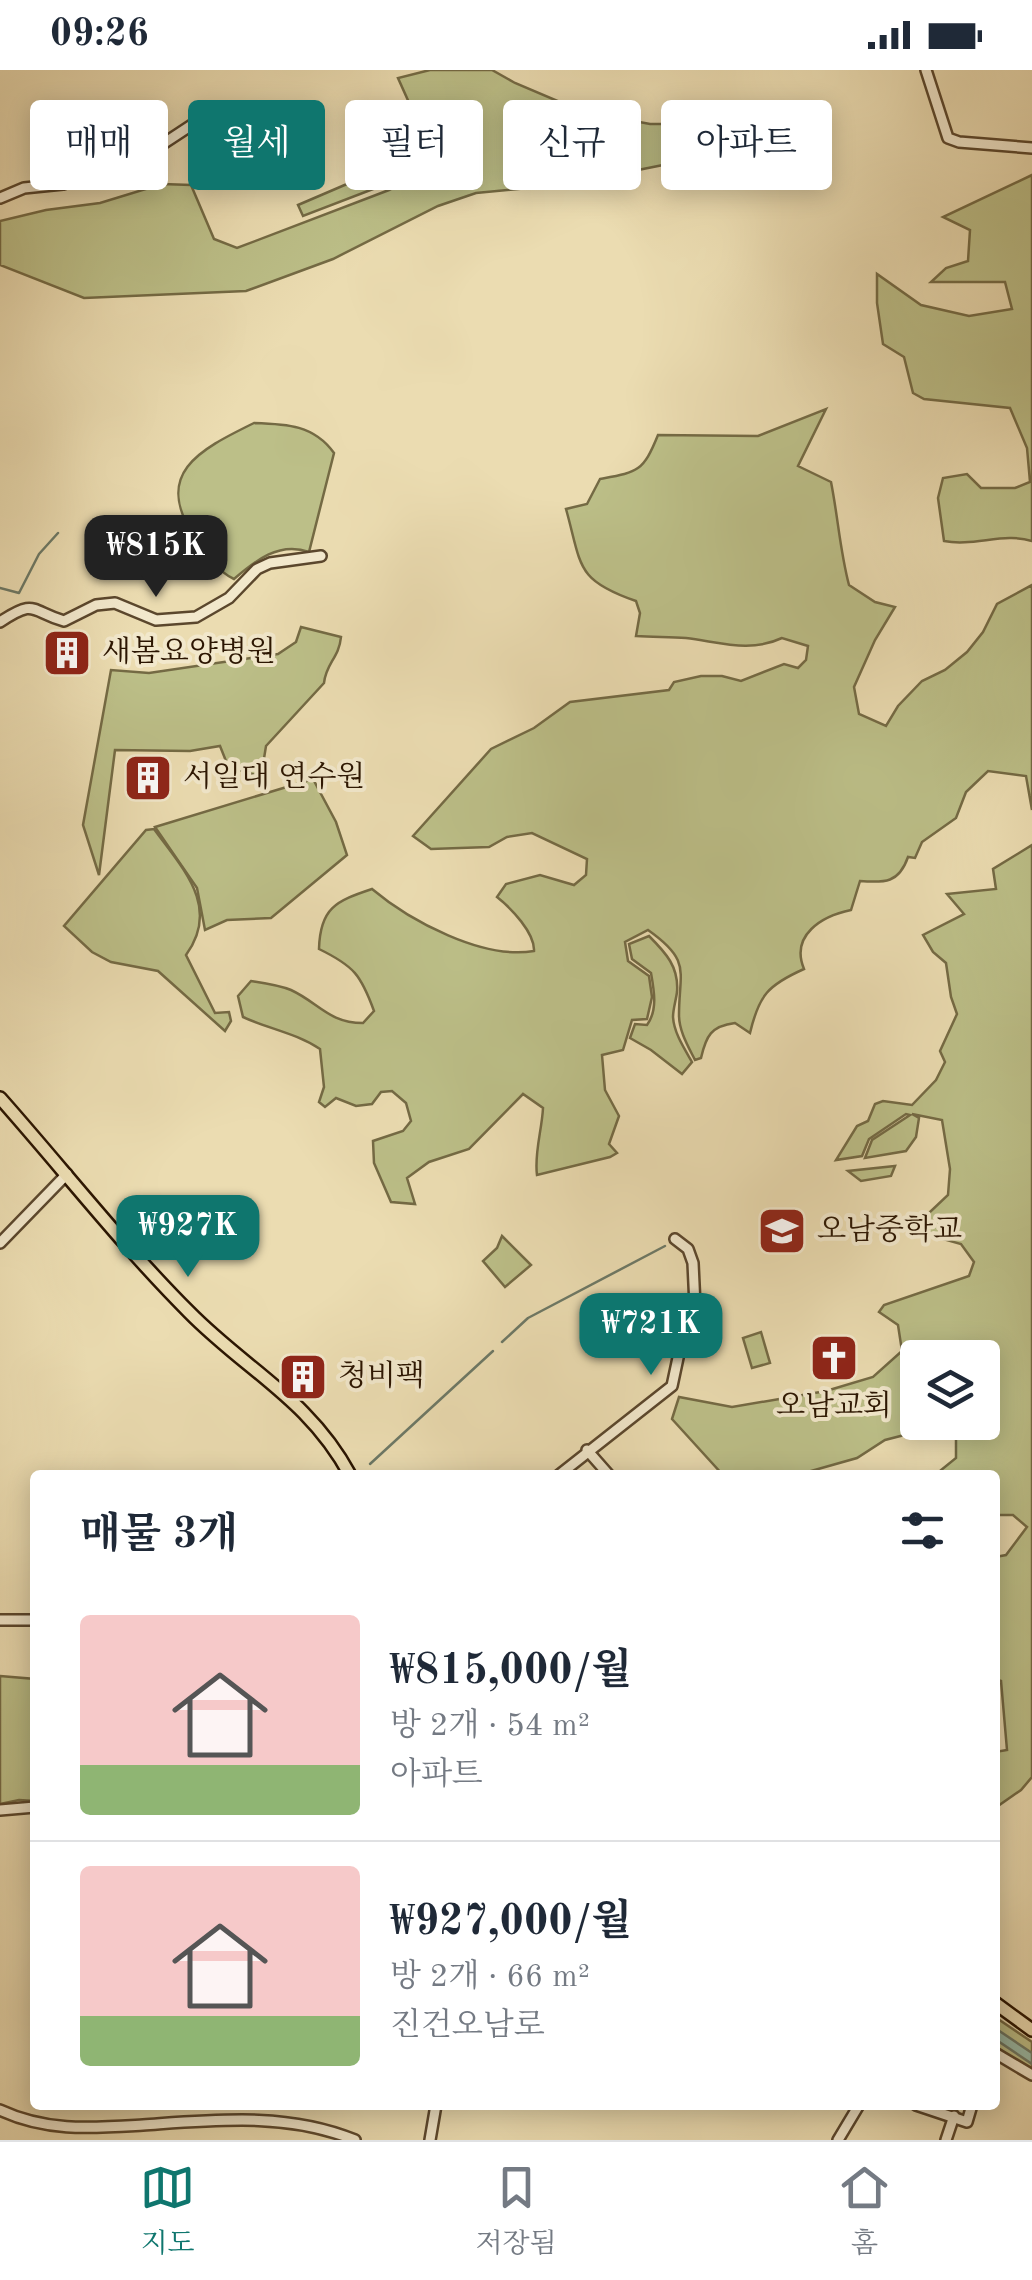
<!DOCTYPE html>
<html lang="ko">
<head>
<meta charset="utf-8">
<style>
  :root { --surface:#fff; --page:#f2f2f3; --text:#1f2937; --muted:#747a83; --line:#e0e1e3; --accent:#0f766e }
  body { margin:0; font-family:"Old Standard TT","Noto Serif KR",serif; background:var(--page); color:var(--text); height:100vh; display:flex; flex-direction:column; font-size:38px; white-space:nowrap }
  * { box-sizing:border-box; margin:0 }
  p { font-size:32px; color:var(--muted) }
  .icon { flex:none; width:55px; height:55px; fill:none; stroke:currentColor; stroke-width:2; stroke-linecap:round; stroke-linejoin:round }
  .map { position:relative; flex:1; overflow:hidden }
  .drawer { position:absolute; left:30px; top:1400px; width:970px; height:640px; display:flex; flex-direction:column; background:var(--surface); border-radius:10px; box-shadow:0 5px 25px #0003 }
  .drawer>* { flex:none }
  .top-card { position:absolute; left:30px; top:30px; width:972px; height:90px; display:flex; gap:20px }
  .buttons { position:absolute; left:900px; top:1270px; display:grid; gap:20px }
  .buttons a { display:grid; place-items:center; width:100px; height:100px; border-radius:10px; background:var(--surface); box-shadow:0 5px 25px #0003; font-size:50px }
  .price { position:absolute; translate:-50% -85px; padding:0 22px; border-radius:20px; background:var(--accent); color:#fff; font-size:32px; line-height:65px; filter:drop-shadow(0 2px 5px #0008) }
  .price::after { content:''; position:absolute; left:50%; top:60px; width:30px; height:22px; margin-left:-15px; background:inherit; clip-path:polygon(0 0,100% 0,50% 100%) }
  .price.on { background:#222; color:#fff }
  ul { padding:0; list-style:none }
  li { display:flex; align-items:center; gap:30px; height:250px; padding:0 50px }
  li+li { border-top:2px solid var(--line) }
  li span { display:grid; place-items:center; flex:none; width:280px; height:200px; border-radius:10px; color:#555 }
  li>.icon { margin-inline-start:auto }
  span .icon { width:120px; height:120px; fill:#fffc; stroke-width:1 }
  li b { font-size:42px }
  h2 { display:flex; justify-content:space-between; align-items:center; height:120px; padding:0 50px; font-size:42px }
  .pill { padding:0 35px; border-radius:10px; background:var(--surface); box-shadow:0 5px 25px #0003; font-size:35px; line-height:90px }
  .pill.on { background:var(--accent); color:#fff }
  .status { display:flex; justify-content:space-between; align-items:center; height:70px; padding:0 50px; background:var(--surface); direction:ltr }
  .status svg { height:28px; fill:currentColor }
  .tab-bar { display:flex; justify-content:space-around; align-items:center; height:140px; border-top:2px solid var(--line); background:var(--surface); font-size:28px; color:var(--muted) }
  .tab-bar a { display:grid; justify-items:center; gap:5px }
  .tab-bar .on { color:var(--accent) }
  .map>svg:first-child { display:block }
  .green { fill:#bcbf88; stroke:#746a44; stroke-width:2.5; fill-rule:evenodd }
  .water { fill:#99bca9; stroke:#6d7966; stroke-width:2.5 }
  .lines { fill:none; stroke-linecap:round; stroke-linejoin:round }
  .stream { stroke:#6d7966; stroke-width:2.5 }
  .minor-casing { stroke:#5b472d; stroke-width:14 }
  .major-casing { stroke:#2b1501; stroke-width:16 }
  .minor { stroke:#f2e8cc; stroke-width:9 }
  .major { stroke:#ebdcb1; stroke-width:11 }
  .labels { text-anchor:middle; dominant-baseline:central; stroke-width:8; stroke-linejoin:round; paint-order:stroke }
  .poi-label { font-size:30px; fill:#2b1501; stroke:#f2e8cc; text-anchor:start }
</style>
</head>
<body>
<div class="status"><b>09:26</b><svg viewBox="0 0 49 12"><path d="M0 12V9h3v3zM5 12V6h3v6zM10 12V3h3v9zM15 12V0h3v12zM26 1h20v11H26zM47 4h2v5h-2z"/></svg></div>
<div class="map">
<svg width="1032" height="2070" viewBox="0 0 1032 2070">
  <rect width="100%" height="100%" fill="#ebdcb1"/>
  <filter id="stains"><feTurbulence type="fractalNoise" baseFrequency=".002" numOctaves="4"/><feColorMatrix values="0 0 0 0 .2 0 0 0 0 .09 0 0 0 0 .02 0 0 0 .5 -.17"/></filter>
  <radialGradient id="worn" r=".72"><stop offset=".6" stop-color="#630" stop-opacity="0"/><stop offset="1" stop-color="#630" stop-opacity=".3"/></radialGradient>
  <g class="green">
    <path d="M430 0H492L515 13 581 41 650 54H697L737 45 753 77 568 114 476 123 438 136 333 189 246 221 84 228 0 195V151L46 140 100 133 162 114 191 115 214 169 237 178 389 120 437 95 398 8Z"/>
    <path d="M375 102 381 116 303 146 298 135Z"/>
    <path d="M1032 105V471C1005 462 973 477 944 471L938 428 943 408 967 404 981 418H1015L1030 412 1027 378 1010 338 924 329 913 323 904 287 883 274 877 233V204L921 235 969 246 1012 239 1005 212H931L946 198 968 191 970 160 943 147Z"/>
    <path d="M826 339 798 396 831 412C838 447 840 481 849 515L875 532 895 537 875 570 854 617 859 644 886 656 898 636 922 611 945 600 967 582 983 562 997 534 1032 515V740L1026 706 988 701 966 722 956 748 922 772 915 788 908 787C899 813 885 813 860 811L851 840C822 846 790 865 804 899 768 915 759 925 750 963L735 953C711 956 706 966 701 988L695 990C688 976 679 961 679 945 679 901 692 891 648 860L625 872 628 891 649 906 652 927 647 949 632 950 623 980 602 985 605 1020 619 1046 609 1074 617 1083 610 1087 537 1105C534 1083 542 1060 543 1038L523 1024 469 1079 429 1092 407 1108 415 1134 391 1132 374 1093 373 1071 403 1061 411 1051 406 1033 392 1021 381 1022 372 1034 356 1036 336 1028 325 1037 319 1032 324 1017 320 979C296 963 269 959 243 947L238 926 251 911C264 913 279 915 291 920 319 933 329 953 363 953L374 941C361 905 354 896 319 879 320 838 336 831 372 819 410 851 483 890 534 881 535 863 511 838 497 827L506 814 540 805 574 815 586 805 587 789 532 763 507 767 489 777 431 779 413 766 491 679 534 658 570 632 669 620 674 612 701 606H722L741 611 784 594 798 598 806 590 808 576 782 568C750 583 720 572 686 568 669 567 653 567 636 566L640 543 636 531C575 510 582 496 566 439L587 434 600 409C638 402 643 402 658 365L758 366Z"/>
    <path d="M254 353C287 354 314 355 334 383L309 482C279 471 255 491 234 509 217 501 206 484 196 469 151 404 199 380 254 353Z"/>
    <path d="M301 557 341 567C339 588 326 593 324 613L266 676 261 707 228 696 220 676 190 681 115 680 99 805 83 755 111 600 149 603 278 584 296 572Z"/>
    <path d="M313 709 336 752 347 785 271 848 227 850 205 860 197 818 155 757Z"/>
    <path d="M154 759C183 799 221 837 186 885L215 943 229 942 231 951 225 961 158 901 111 892 92 882 64 856 146 760Z"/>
    <path d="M1032 775V1707L1021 1720 995 1738V1682L1007 1680 1001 1611 995 1609V1487L1006 1485 1027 1457 1013 1445H995V1405H935L956 1388V1360L947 1354 885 1370 857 1388 797 1405H723L672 1349 679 1327 732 1337 826 1321 873 1307 902 1281 898 1255 879 1242 884 1235 969 1206 974 1192 961 1174 911 1160 948 1125 950 1099 942 1050 912 1044 919 1048 916 1067 906 1081 865 1088 872 1070 910 1045 906 1044 869 1069 862 1086 836 1090 857 1056 868 1051 875 1034 883 1031 912 1035 936 1010 945 992 940 981 957 944 951 927 946 893 933 882 923 865 964 844 947 824 996 819 993 799ZM918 1288H982V1352H918Z"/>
    <path d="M649 866C666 883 679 897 677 922 676 930 673 939 673 947 674 963 684 978 692 992L682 1004 651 980 630 968 635 954 647 955C658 940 654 920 651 903L632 889 629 874Z"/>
    <path d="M895 1096 891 1106 861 1111 848 1101Z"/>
    <path d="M502 1166 531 1195 505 1217 483 1191 497 1178Z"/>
    <path d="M761 1262 770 1293 752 1298 743 1268Z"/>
    <path d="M0 1606 35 1609V1731L19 1730 0 1734Z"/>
    <path d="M995 1947 1032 1972V2001L995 1976Z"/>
  </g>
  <path class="water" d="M995 1958 1032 1983V1994L995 1969Z"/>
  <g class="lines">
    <g class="stream">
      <path d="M0 518 19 523 39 484 58 463"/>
      <path d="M502 1272 528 1248 665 1176"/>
      <path d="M370 1394 493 1281"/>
    </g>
    <g class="minor-casing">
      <g id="minor">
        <path d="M926 0 948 68 959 72 1032 78"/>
        <path d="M235 40 257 41"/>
        <path d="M0 128 24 118 63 114 143 87 213 41 238 42 246 50 259 80"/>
        <path d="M0 552C36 528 30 541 64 551L96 535 115 533 156 550 196 547 229 528 257 499 270 493 321 486"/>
        <path d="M0 1173 67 1104"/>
        <path d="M587 1380 609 1405"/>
        <path d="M559 1405 672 1316 682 1269 695 1236 693 1193 688 1179 675 1169"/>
        <path d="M0 1550H35"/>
        <path d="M0 1740 35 1737"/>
        <path d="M995 1983 1032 2005"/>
        <path d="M916 2035 967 2052 972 2035"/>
        <path d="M0 2040C47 2062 92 2058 143 2055 215 2050 287 2042 355 2070"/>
        <path d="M430 2070 436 2035"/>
        <path d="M838 2070 859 2035"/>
        <path d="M946 2070 954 2046"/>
      </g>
    </g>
    <g class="major-casing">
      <g id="major">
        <path d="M0 1028C63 1099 122 1175 189 1242 247 1301 309 1329 350 1405"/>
        <path d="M995 1933 1032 1960"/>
      </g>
    </g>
    <use href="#minor" class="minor"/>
    <use href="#major" class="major"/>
  </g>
  <defs>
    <g id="building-square" transform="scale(2.5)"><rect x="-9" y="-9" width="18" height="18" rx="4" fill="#8f2418" stroke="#f2e8cc"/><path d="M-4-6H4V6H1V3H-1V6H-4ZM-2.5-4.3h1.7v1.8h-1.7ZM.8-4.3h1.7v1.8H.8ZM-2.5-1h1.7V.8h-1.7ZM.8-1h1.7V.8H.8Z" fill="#fff"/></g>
    <g id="school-square" transform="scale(2.5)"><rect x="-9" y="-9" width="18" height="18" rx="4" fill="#8f2418" stroke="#f2e8cc"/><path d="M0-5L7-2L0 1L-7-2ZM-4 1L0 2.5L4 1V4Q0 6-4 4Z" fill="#fff"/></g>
    <g id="church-square" transform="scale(2.5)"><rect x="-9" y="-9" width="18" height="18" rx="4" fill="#8f2418" stroke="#f2e8cc"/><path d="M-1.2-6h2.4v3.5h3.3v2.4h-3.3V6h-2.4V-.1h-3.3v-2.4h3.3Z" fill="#fff"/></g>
  </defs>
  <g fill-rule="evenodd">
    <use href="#building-square" x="67" y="583"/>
    <use href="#building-square" x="148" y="708"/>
    <use href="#school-square" x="782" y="1161"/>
    <use href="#church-square" x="834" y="1288"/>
    <use href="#building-square" x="303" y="1307"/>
  </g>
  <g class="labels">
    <g class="poi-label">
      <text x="102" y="583">새봄요양병원</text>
      <text x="183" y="708">서일대 연수원</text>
      <text x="817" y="1161">오남중학교</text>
      <text x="338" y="1307">청비팩</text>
      <text x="834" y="1337" text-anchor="middle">오남교회</text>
    </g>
  </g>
  <rect width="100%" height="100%" filter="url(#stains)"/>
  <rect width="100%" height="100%" fill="url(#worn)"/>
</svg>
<div class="buttons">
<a><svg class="icon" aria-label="layers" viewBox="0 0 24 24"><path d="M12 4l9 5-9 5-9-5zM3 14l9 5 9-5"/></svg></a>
</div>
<b class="price on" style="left:156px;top:530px">₩815K</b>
<b class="price" style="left:188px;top:1210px">₩927K</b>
<b class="price" style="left:651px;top:1308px">₩721K</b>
<div class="top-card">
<a class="pill">매매</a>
<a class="pill on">월세</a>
<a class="pill">필터</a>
<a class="pill">신규</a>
<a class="pill">아파트</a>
</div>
<section class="drawer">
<h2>매물 3개<svg class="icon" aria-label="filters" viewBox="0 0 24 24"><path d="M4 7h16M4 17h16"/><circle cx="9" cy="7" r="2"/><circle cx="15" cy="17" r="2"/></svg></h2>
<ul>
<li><span style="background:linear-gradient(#f6c9c9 75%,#8fb573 0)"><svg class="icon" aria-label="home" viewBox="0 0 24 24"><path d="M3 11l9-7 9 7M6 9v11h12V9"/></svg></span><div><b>₩815,000/월</b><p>방 2개 · 54 m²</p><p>아파트</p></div></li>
<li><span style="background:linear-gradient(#f6c9c9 75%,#8fb573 0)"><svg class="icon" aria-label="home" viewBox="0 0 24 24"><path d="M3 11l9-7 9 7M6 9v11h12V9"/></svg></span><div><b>₩927,000/월</b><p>방 2개 · 66 m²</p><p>진건오남로</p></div></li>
</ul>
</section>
</div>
<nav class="tab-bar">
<a class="on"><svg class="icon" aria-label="map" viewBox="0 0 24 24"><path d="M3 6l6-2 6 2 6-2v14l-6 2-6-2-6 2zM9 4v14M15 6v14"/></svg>지도</a>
<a><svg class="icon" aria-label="saved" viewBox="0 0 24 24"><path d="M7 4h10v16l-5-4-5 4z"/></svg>저장됨</a>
<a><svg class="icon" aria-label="home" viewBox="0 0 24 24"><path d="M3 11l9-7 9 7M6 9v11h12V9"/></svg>홈</a>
</nav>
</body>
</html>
